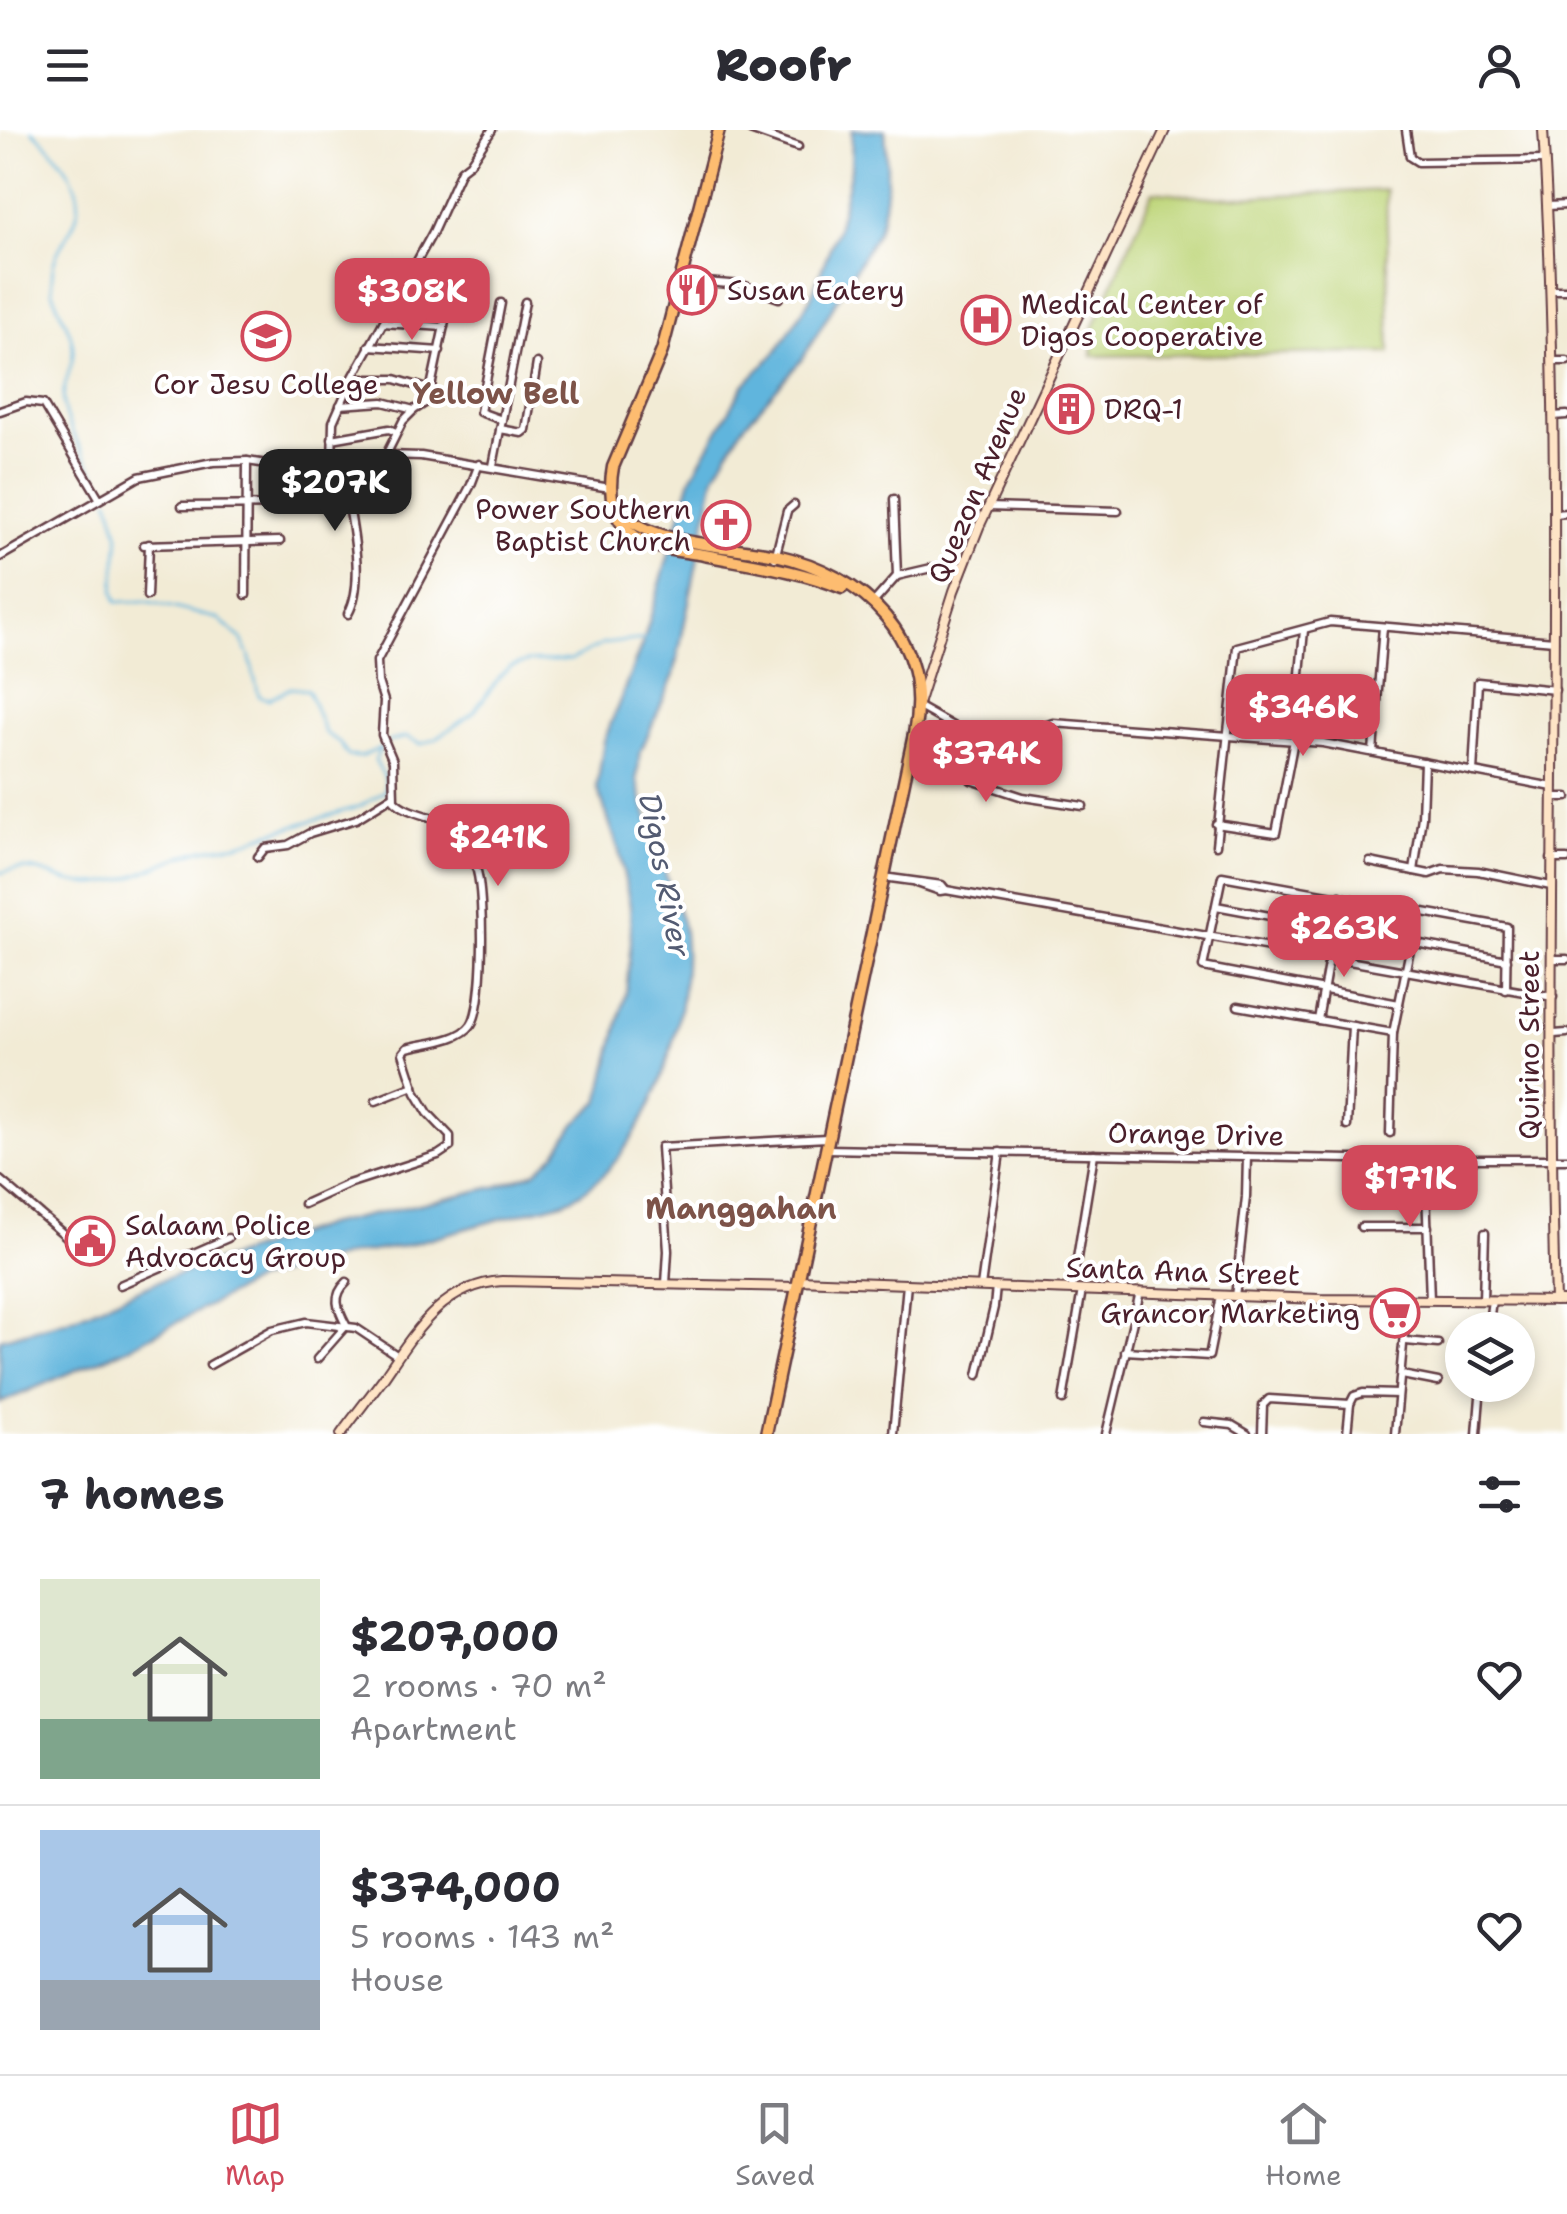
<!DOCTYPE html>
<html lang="en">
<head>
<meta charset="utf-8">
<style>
  :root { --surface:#fff; --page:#f7f7f7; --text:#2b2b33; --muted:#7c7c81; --line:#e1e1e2; --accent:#d1495b }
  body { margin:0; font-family:"Shantell Sans",sans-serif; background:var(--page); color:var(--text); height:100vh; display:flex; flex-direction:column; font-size:38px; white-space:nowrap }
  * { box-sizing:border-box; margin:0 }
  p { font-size:32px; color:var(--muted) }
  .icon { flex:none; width:55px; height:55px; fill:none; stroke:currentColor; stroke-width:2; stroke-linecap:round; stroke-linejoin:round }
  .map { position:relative; height:1304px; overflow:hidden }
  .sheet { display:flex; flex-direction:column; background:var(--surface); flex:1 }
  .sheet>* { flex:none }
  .tools { position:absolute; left:1445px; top:1182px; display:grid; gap:20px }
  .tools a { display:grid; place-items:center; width:90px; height:90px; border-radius:50%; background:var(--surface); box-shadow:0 5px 15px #0003; font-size:50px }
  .price { position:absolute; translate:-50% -85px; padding:0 22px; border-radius:20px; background:var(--accent); color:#fff; font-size:32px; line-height:65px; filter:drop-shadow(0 2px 5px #0008) }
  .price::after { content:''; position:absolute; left:50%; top:60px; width:30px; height:22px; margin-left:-15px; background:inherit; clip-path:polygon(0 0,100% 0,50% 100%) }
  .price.selected { background:#222; color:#fff }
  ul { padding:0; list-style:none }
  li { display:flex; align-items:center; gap:30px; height:250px; padding:0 40px }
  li+li { border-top:2px solid var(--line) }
  li span { display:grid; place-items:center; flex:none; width:280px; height:200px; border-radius:0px; color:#555 }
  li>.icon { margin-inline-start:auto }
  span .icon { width:120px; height:120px; fill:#fffc; stroke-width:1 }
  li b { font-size:42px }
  h2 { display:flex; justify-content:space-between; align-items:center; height:120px; padding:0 40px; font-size:42px }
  header { display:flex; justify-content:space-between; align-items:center; height:130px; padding:0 40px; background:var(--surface); font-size:45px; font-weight:800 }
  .dock { display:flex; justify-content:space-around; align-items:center; height:140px; border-top:2px solid var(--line); background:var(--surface); font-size:28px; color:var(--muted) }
  .dock a { display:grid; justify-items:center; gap:5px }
  .dock .selected { color:var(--accent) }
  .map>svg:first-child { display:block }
  .green { fill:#bed579; stroke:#847a52; stroke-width:2.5 }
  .water { fill:#61b5dd; stroke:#566a84; stroke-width:2.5 }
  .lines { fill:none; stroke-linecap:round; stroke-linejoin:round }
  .stream { stroke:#61b5dd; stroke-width:2.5 }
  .street-casing { stroke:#633e44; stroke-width:11 }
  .secondary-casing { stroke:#633e44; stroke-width:12 }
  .highway-casing { stroke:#633e44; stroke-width:15 }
  .street { stroke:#fff; stroke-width:6 }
  .secondary { stroke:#fee4c6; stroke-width:8 }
  .highway { stroke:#fdbc70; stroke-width:10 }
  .labels { text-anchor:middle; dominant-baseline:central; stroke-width:8; stroke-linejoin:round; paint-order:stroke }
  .poi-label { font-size:28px; fill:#4a1f2b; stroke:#fff; text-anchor:start }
  .street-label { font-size:28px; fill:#4a1f2b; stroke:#fff }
  .neighbourhood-label { font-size:30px; font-weight:bold; fill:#7d5349; stroke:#fff }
  .water-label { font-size:30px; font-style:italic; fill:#535b72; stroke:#fff }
</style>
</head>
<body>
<header><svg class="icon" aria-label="menu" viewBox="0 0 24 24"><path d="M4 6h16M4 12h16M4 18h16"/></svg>Roofr<svg class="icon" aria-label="person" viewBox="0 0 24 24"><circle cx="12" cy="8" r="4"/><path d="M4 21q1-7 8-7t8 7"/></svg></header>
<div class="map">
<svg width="1567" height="1304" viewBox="0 0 1567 1304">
  <rect width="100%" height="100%" fill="#fff"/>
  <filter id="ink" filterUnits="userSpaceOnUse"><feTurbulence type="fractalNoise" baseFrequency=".01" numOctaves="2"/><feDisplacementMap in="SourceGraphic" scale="20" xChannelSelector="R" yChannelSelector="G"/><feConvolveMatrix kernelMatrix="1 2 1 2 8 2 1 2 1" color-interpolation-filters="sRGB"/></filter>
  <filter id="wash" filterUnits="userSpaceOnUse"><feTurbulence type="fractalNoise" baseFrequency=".0048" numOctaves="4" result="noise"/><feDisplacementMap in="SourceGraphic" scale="40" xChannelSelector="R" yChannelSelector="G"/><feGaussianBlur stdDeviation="2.25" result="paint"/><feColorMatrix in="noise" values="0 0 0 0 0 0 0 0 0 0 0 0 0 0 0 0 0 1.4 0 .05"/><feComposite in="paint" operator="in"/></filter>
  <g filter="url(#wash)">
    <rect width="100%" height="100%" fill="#f2ebd5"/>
    <path class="green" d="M1386 60 1390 223 1092 226 1094 196 1153 61 1219 68Z"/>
    <path class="water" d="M852 0H885C888 36 889 65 878 100L803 228 742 298 715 345 674 545 640 623 637 648 642 669C651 699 661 728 670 758 675 772 682 787 684 802 693 886 648 1034 566 1071L399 1117 352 1124 255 1151 130 1217 0 1273V1209L68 1190 156 1152 326 1095 499 1056 536 1042 556 1023 575 994 599 972 626 863 631 811 630 776 619 721 597 657 604 611 644 509 691 348 744 255 777 221 810 169 837 100 851 39Z"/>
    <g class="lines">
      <g class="stream">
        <path d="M32 0C58 24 93 59 72 97 60 118 51 129 52 153 53 175 68 190 72 211 77 232 63 249 63 270 62 294 93 338 104 360"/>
        <path d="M109 369 119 406 114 459 117 472 146 471 219 489 241 509 249 525 259 566 268 569 291 558 308 560 325 603 339 612 348 626 361 627 378 619"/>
        <path d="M388 612 406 607 421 614 436 609 473 583 502 544 511 537 526 532 571 530 603 514 645 509"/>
        <path d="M0 743C43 730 51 753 90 754 129 755 164 730 200 720 221 715 241 717 260 706L361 676 385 661V648L375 630 382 615"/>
      </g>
    </g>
  </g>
  <g filter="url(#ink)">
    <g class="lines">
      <g class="street-casing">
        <g id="street">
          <path d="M750 0 798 17"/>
          <path d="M1406 0 1410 27 1418 32 1545 30"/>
          <path d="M1548 76 1567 75"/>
          <path d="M681 150 742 155 779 168"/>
          <path d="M1551 160H1567"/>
          <path d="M395 171 449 173"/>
          <path d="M501 173 480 282 502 290"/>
          <path d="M383 193 444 197"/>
          <path d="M369 216 440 221"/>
          <path d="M1552 231H1567"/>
          <path d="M353 249H395L431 260"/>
          <path d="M340 275 383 272 414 280 428 271 451 163"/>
          <path d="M0 281 26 272 43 274 99 368"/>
          <path d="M1553 286 1567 285"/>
          <path d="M500 299 522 303 526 300 537 233"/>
          <path d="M332 309 389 299 396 302"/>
          <path d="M386 325 403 291 413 281"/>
          <path d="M342 332C346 373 369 447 348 484"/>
          <path d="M332 334 333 292 352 249 433 102 461 40 470 33 492 0"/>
          <path d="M493 336 525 172"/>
          <path d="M182 376 311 375"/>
          <path d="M988 377 1118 381"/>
          <path d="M1554 384 1567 383"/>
          <path d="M144 415 280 411"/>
          <path d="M0 427 139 347 213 332 247 331 301 339 386 325 421 326 610 358"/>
          <path d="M775 428 787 381 794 375"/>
          <path d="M897 446 940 436H964"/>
          <path d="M246 465 247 331"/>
          <path d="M147 466 149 414"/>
          <path d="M873 473 897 446 894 369"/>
          <path d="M919 577 972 607"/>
          <path d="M1373 622 1383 497"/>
          <path d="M1473 642 1478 552 1555 560"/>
          <path d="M1553 667H1567"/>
          <path d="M1083 676 1023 667 971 650C960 634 966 610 981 598L987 599 1028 629 1034 627 1039 598 1053 593 1323 613 1553 657"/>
          <path d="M1216 694 1276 703 1294 610 1304 500"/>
          <path d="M1216 715 1237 517 1330 492 1554 511"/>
          <path d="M258 727 265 718 288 715 310 703 356 689 393 666"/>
          <path d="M1551 729H1567"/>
          <path d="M1370 732 1429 744 1443 739 1478 741 1551 756"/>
          <path d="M1414 741 1422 687 1424 632"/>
          <path d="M883 747 942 755 946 760"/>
          <path d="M917 753 940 761 946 760 1553 867"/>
          <path d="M1216 776 1507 830"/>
          <path d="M1552 829H1567"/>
          <path d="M1399 874 1203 837 1222 746 1507 797 1506 860"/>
          <path d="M1238 876 1393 903"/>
          <path d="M1318 890 1340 766"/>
          <path d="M1554 904 1567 903"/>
          <path d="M376 971 414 956"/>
          <path d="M1347 996 1352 896"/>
          <path d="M1390 1003 1393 903 1418 780"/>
          <path d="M826 1019 1349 1029H1567"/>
          <path d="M1425 1030 1430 1170"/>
          <path d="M0 1050 80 1118"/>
          <path d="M304 1074 348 1054 438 1025 450 1017V1006L428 983 416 963 403 923 407 918C425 913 460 911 471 895 485 875 484 766 477 741 474 728 466 709 456 700 439 684 410 687 394 670L393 631 382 605 384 571 378 552 377 531 471 355 479 334"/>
          <path d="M1361 1097H1428"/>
          <path d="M666 1154 668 1121 661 1017 827 1008"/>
          <path d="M120 1155 228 1108"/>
          <path d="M981 1156 1000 1022"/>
          <path d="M1072 1159 1094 1024"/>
          <path d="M1235 1167 1246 1067 1247 1027"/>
          <path d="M1483 1170 1485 1103"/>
          <path d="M346 1195C337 1178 332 1166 347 1152"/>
          <path d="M1488 1200 1492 1170"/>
          <path d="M1406 1211 1438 1214"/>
          <path d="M1125 1221 1209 1226 1221 1166"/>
          <path d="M317 1229 345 1197"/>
          <path d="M210 1235 272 1200 306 1192 356 1198 398 1226"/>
          <path d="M978 1245 994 1177 996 1157"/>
          <path d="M1402 1245 1438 1252"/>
          <path d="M1063 1270 1082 1160"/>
          <path d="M1204 1292 1232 1295 1247 1304"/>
          <path d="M893 1304 907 1154"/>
          <path d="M1106 1304 1140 1162"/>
          <path d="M1262 1304 1263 1275 1269 1269 1350 1274"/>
          <path d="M1347 1304 1350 1274 1354 1266 1363 1263 1398 1264"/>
          <path d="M1395 1304 1407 1170"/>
          <path d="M1477 1304 1481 1255"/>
        </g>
      </g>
      <g class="secondary-casing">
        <g id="secondary">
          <path d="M1543 0C1567 390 1543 781 1555 1171"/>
          <path d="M919 571 954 461 979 397 1165 0"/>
          <path d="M798 1150 1320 1169 1567 1171"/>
          <path d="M341 1304C355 1285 370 1266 384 1247 415 1202 442 1155 502 1151L797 1157"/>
        </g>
      </g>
      <g class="highway-casing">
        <g id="highway">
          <path d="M719 0 662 221 613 337C608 363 612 392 636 407 655 420 682 421 704 425 750 434 799 440 842 458"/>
          <path d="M616 380C657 417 724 414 776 425 865 445 933 509 914 604L766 1304"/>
        </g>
      </g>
      <use href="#street" class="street"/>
      <use href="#secondary" class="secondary"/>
      <use href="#highway" class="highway"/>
    </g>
  </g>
  <defs>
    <g id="restaurant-ring" transform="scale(2.5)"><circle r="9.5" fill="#fff" stroke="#d1495b" stroke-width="1.5"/><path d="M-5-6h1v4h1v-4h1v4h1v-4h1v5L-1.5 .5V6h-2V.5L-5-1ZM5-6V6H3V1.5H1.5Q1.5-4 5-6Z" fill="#d1495b"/></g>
    <g id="hospital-ring" transform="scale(2.5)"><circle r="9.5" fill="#fff" stroke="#d1495b" stroke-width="1.5"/><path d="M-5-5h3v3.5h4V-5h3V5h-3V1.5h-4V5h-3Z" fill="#d1495b"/></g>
    <g id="university-ring" transform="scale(2.5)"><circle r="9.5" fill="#fff" stroke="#d1495b" stroke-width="1.5"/><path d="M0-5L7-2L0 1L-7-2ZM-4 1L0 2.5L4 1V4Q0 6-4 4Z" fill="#d1495b"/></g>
    <g id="building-ring" transform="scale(2.5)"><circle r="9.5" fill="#fff" stroke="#d1495b" stroke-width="1.5"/><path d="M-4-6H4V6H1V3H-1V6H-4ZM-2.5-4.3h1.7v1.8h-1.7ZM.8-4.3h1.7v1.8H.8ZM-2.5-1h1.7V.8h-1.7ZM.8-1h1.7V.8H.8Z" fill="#d1495b"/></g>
    <g id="church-ring" transform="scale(2.5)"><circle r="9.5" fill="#fff" stroke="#d1495b" stroke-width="1.5"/><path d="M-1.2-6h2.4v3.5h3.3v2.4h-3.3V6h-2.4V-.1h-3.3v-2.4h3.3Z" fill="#d1495b"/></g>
    <g id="civic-ring" transform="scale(2.5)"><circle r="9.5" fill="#fff" stroke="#d1495b" stroke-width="1.5"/><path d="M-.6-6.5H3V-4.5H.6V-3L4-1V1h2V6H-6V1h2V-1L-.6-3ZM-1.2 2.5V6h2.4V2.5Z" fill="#d1495b"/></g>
    <g id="supermarket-ring" transform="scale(2.5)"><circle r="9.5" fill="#fff" stroke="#d1495b" stroke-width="1.5"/><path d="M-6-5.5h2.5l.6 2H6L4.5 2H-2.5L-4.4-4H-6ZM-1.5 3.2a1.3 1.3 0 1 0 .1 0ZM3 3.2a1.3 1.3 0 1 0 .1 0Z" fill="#d1495b"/></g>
  </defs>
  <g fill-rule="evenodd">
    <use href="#restaurant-ring" x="692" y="160"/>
    <use href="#hospital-ring" x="986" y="190"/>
    <use href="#university-ring" x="266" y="206"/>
    <use href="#building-ring" x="1069" y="279"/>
    <use href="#church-ring" x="726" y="395"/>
    <use href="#civic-ring" x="90" y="1111"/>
    <use href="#supermarket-ring" x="1395" y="1183"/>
  </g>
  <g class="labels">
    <g class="poi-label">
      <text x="727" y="160">Susan Eatery</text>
      <text x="1021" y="174">Medical Center of<tspan x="1021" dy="32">Digos Cooperative</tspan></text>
      <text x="266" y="254" text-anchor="middle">Cor Jesu College</text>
      <text x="1104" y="279">DRQ-1</text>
      <text x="691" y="379" text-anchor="end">Power Southern<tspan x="691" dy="32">Baptist Church</tspan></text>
      <text x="125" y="1095">Salaam Police<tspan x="125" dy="32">Advocacy Group</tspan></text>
      <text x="1360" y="1183" text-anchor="end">Grancor Marketing</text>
    </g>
    <g class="street-label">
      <text transform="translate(977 355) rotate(-67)">Quezon Avenue</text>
      <text transform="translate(1529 915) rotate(-90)">Quirino Street</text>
      <text transform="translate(1196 1004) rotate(1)">Orange Drive</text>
      <text transform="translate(1183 1141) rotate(2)">Santa Ana Street</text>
    </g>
    <g class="neighbourhood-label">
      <text x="496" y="263">Yellow Bell</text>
      <text x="741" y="1078">Manggahan</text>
    </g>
    <g class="water-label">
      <text transform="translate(665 745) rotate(79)">Digos River</text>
    </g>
  </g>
</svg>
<div class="tools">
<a><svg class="icon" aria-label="layers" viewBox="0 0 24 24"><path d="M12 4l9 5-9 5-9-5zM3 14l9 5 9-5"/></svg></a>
</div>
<b class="price" style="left:412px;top:213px">$308K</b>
<b class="price selected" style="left:335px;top:404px">$207K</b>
<b class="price" style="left:1303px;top:629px">$346K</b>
<b class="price" style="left:986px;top:675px">$374K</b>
<b class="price" style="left:498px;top:759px">$241K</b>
<b class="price" style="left:1344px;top:850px">$263K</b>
<b class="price" style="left:1410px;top:1100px">$171K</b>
</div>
<section class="sheet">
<h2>7 homes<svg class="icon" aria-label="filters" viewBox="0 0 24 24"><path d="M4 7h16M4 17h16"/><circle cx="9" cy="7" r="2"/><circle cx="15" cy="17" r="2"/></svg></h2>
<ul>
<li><span style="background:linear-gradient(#dfe7d0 70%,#7fa58c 0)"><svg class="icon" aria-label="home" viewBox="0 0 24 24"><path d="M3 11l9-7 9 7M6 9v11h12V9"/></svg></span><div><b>$207,000</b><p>2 rooms · 70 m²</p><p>Apartment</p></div><svg class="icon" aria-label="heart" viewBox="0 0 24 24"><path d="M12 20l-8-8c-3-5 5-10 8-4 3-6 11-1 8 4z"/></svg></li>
<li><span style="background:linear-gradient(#a9c7e8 75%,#9aa5b1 0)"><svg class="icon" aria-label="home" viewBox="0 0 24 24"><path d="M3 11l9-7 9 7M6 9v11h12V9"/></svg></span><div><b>$374,000</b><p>5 rooms · 143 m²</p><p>House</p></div><svg class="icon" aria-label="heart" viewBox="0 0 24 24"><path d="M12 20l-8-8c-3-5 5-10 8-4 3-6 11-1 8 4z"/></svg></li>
</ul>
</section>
<nav class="dock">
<a class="selected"><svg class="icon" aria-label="map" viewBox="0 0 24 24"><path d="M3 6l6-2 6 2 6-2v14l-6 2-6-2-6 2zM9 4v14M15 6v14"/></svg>Map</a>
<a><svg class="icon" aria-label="saved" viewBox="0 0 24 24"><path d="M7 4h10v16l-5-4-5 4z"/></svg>Saved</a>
<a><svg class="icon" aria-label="home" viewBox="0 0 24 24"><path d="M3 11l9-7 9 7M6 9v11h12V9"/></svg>Home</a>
</nav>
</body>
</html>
